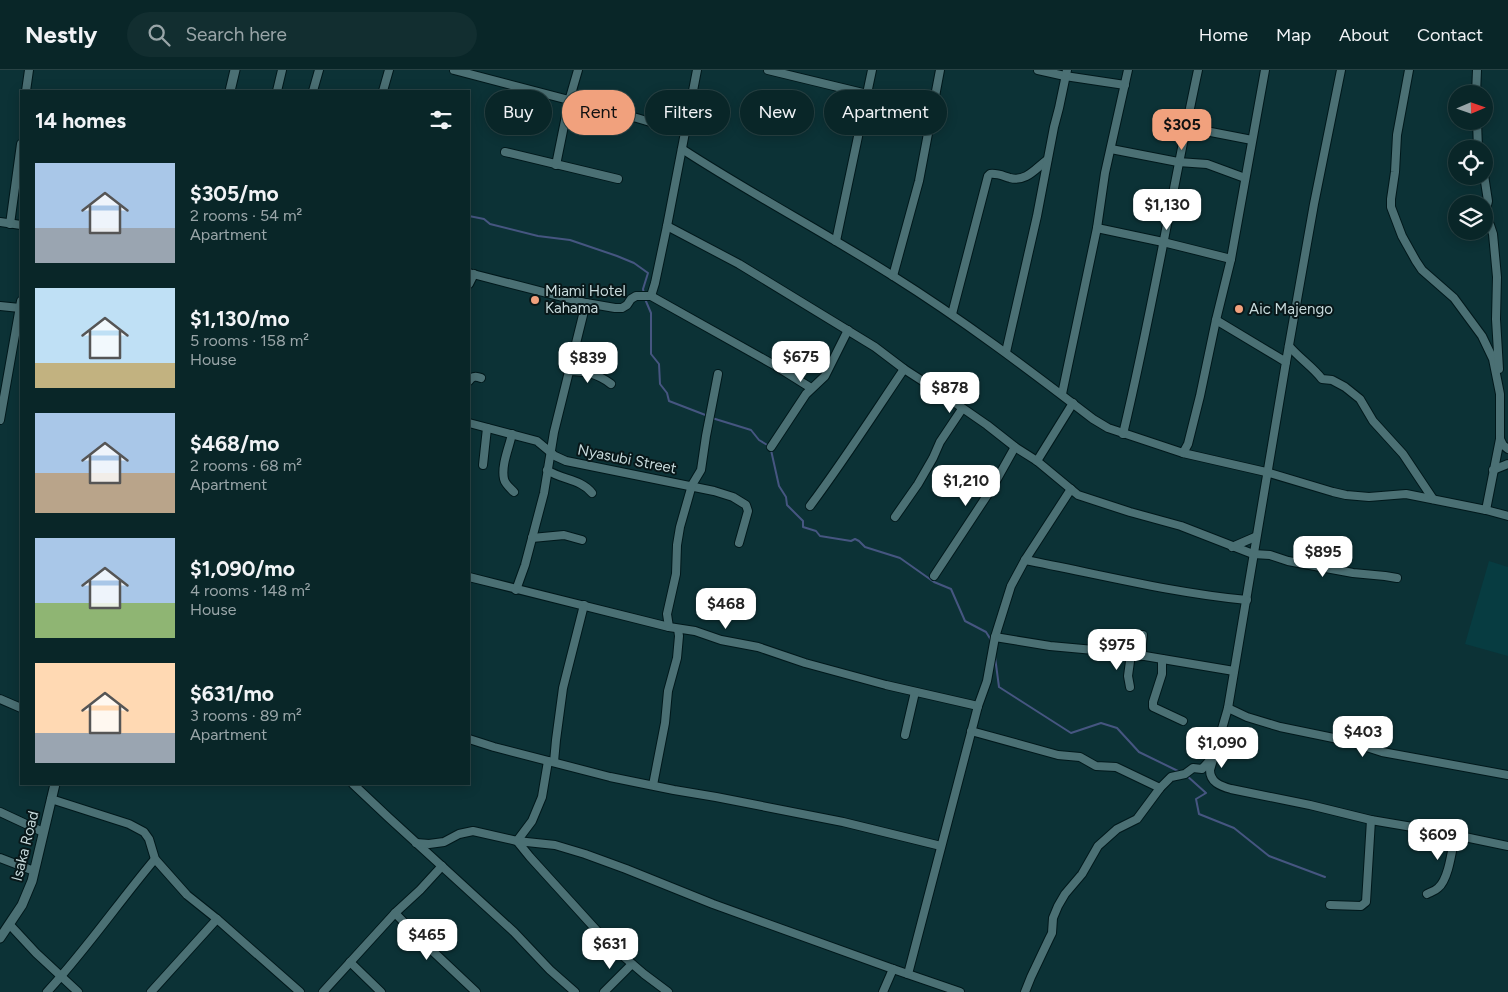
<!DOCTYPE html>
<html lang="en">
<head>
<meta charset="utf-8">
<style>
  :root { --surface:#092628; --page:#122e30; --text:#f1f3f6; --muted:#99a5a8; --line:#294345; --accent:#f1a17d }
  body { margin:0; font-family:Figtree,sans-serif; background:var(--page); color:var(--text); height:100vh; display:flex; flex-direction:column; font-size:19px; white-space:nowrap }
  * { box-sizing:border-box; margin:0 }
  p { font-size:16px; color:var(--muted) }
  .icon { flex:none; width:28px; height:28px; fill:none; stroke:currentColor; stroke-width:2; stroke-linecap:round; stroke-linejoin:round }
  .map { position:relative; flex:1; overflow:hidden }
  .panel { position:absolute; left:20px; top:20px; width:450px; height:695px; display:flex; flex-direction:column; background:var(--surface); border-radius:0px; box-shadow:0 2px 12px #0003,0 0 0 1px var(--line) }
  .panel>* { flex:none }
  .hud { position:absolute; left:485px; top:20px; width:475px; height:45px; display:flex; gap:10px }
  .needle { width:32px; rotate:88deg }
  .controls { position:absolute; left:1448px; top:15px; display:grid; gap:10px }
  .controls a { display:grid; place-items:center; width:45px; height:45px; border-radius:50%; background:var(--surface); box-shadow:0 2px 12px #0003,0 0 0 1px var(--line); font-size:25px }
  .price { position:absolute; translate:-50% -42px; padding:0 11px; border-radius:10px; background:#fff; color:#222; font-size:16px; line-height:32px; filter:drop-shadow(0 1px 2px #0008) }
  .price::after { content:''; position:absolute; left:50%; top:30px; width:15px; height:11px; margin-left:-8px; background:inherit; clip-path:polygon(0 0,100% 0,50% 100%) }
  .price.active { background:var(--accent); color:#111 }
  ul { padding:0; list-style:none }
  li { display:flex; align-items:center; gap:15px; height:125px; padding:0 15px }
  li span { display:grid; place-items:center; flex:none; width:140px; height:100px; border-radius:0px; color:#555 }
  li>.icon { margin-inline-start:auto }
  span .icon { width:60px; height:60px; fill:#fffc; stroke-width:1 }
  li b { font-size:21px }
  h2 { display:flex; justify-content:space-between; align-items:center; height:60px; padding:0 15px; font-size:21px }
  .tag { padding:0 18px; border-radius:22px; background:var(--surface); box-shadow:0 2px 12px #0003,0 0 0 1px var(--line); font-size:18px; line-height:45px }
  .tag.active { background:var(--accent); color:#111 }
  header { display:flex; align-items:center; gap:30px; box-sizing:border-box; height:70px; padding:0 25px; background:var(--surface); border-bottom:1px solid var(--line) }
  header strong { font-size:24px }
  nav { display:flex; gap:28px; margin-inline-start:auto; font-size:18px }
  .search { width:350px; height:45px; background:var(--page); display:flex; align-items:center; gap:12px; box-sizing:border-box; padding:0 18px; border-radius:28px; color:var(--muted); font-size:19px }
  .map>svg:first-child { display:block }
  .built { fill:#073c41 }
  .lines { fill:none; stroke-linecap:round; stroke-linejoin:round }
  .stream { stroke:#465681; stroke-width:2 }
  .minor-casing { stroke:#00181b; stroke-width:10 }
  .tertiary-casing { stroke:#00181b; stroke-width:11 }
  .minor { stroke:#4b7074; stroke-width:8 }
  .tertiary { stroke:#4b7074; stroke-width:9 }
  .poi-dot { fill:#f1a17d; stroke:#081719; stroke-width:2 }
  .labels { text-anchor:middle; dominant-baseline:central; stroke-width:4; stroke-linejoin:round; paint-order:stroke }
  .poi-label { font-size:15px; fill:#c7dadc; stroke:#081719; text-anchor:start }
  .street-label { font-size:15px; fill:#c7dadc; stroke:#081719 }
</style>
</head>
<body>
<header>
<strong>Nestly</strong>
<div class="search"><svg class="icon" aria-label="search" viewBox="0 0 24 24"><circle cx="10" cy="10" r="6"/><path d="M15 15l6 6"/></svg>Search here</div>
<nav><a>Home</a><a>Map</a><a>About</a><a>Contact</a></nav>
</header>
<div class="map">
<svg width="1508" height="922" viewBox="0 0 1508 922">
  <rect width="100%" height="100%" fill="#0c3236"/>
  <path class="built" d="M1489 491 1508 497V586L1465 574Z"/>
  <g class="lines">
    <g class="stream">
      <path d="M469 146 484 149 490 154 538 166 570 170 617 186 634 193 648 203 643 219 644 224"/>
      <path d="M645 229 651 243V284L659 294 660 314 667 323 669 331 708 346"/>
      <path d="M712 348 751 360 759 370 769 376"/>
      <path d="M771 380 779 416 786 427 787 435 803 451V457L816 461 820 466 851 471 855 469 859 471 865 477 900 488 934 512 951 519 965 551 986 562 991 570"/>
      <path d="M995 587 999 617 1071 663 1101 653 1117 658 1139 682 1180 702"/>
      <path d="M1186 705 1206 723 1196 729 1199 744 1234 758 1269 786 1325 807"/>
    </g>
    <g class="minor-casing">
      <g id="minor">
        <path d="M454 0 630 46 684 62"/>
        <path d="M768 0 867 24"/>
        <path d="M1038 0 1065 6 1125 15"/>
        <path d="M1409 0 1397 65 1395 102 1391 129V137L1402 166 1416 191 1422 200 1454 228 1482 266 1493 289 1500 324V369L1503 375 1508 379"/>
        <path d="M26 21 29 0"/>
        <path d="M277 21 282 0"/>
        <path d="M313 21 319 0"/>
        <path d="M383 21 389 0"/>
        <path d="M1476 24 1477 0"/>
        <path d="M1477 51 1478 79"/>
        <path d="M1185 57 1252 70"/>
        <path d="M682 79C751 124 824 162 893 206 963 250 1028 299 1093 349L1108 358 1183 383 1266 402 1333 422 1346 425 1369 427 1406 424 1486 440 1508 446"/>
        <path d="M1111 79 1178 92 1207 94 1245 108"/>
        <path d="M505 82 618 109"/>
        <path d="M556 95 569 31 578 0"/>
        <path d="M1484 105 1488 131 1484 148 1490 155 1493 164 1497 207 1496 249 1499 299"/>
        <path d="M0 152 21 155"/>
        <path d="M10 154 21 74"/>
        <path d="M667 156 739 194 875 277 904 299 935 319 987 355 1015 377 1037 391 1078 425 1130 442 1181 456 1253 484 1270 485 1288 491 1353 503 1385 506 1397 508"/>
        <path d="M1097 158 1163 172 1231 189"/>
        <path d="M836 171 872 0"/>
        <path d="M469 203 586 233 615 238H622L627 235 631 229 636 226H651L655 213 667 156 697 0"/>
        <path d="M893 206 919 111 940 0"/>
        <path d="M469 214 474 204"/>
        <path d="M651 226 776 296 811 318"/>
        <path d="M0 236 20 238"/>
        <path d="M952 244 988 106 990 104C997 103 1003 106 1010 108 1026 112 1035 99 1047 90"/>
        <path d="M1216 250 1286 292 1228 638 1210 700C1210 712 1220 716 1231 719L1310 735 1371 750 1436 761 1508 776"/>
        <path d="M1289 276C1299 288 1313 297 1322 309L1332 310 1345 317 1360 329 1373 351 1403 384 1433 429"/>
        <path d="M1006 282 1037 146 1054 57 1059 38 1067 0"/>
        <path d="M1286 292 1314 134 1341 0"/>
        <path d="M569 301C586 301 598 304 611 314"/>
        <path d="M469 311C472 306 476 306 481 308"/>
        <path d="M1062 324 1097 158 1105 103 1128 0"/>
        <path d="M0 350 21 231"/>
        <path d="M469 353 537 371 555 386 566 391 714 421 733 427 746 435 748 441 739 473"/>
        <path d="M512 364C509 378 501 395 504 409 505 414 510 418 514 422"/>
        <path d="M1123 364C1152 243 1172 121 1198 0"/>
        <path d="M771 377 806 324 825 306 848 260"/>
        <path d="M1183 383 1188 374 1200 326 1216 250 1231 189 1265 0"/>
        <path d="M1037 391 1073 333"/>
        <path d="M483 395 487 358"/>
        <path d="M547 400C562 410 581 409 592 423"/>
        <path d="M1493 400 1508 394"/>
        <path d="M810 436C843 392 873 345 904 299"/>
        <path d="M1486 440 1500 369"/>
        <path d="M895 447 918 414 933 388 940 372 962 339"/>
        <path d="M532 468 564 465 582 470"/>
        <path d="M1232 477 1255 467"/>
        <path d="M1025 490C1098 504 1172 523 1247 530"/>
        <path d="M934 506 992 418 1015 377"/>
        <path d="M469 507 669 557 695 561 721 570 758 577 805 593 886 615 978 636"/>
        <path d="M516 520 525 495 544 423 554 362 586 233"/>
        <path d="M669 557 667 544 676 504 677 475 680 457 692 415 701 400 706 366 718 304"/>
        <path d="M995 567 1050 576 1127 583 1234 601"/>
        <path d="M1142 586V574L1143 565"/>
        <path d="M1162 589V604L1153 632V637L1183 651"/>
        <path d="M1130 617 1128 606 1131 584"/>
        <path d="M0 629 21 638"/>
        <path d="M1228 638 1247 647 1280 657 1348 671 1382 682 1508 705"/>
        <path d="M971 661 1058 685 1080 687 1096 696 1116 697 1160 718"/>
        <path d="M905 665 915 622"/>
        <path d="M469 669 494 677 610 707 674 720 716 727 843 752 941 776"/>
        <path d="M548 691 542 727 532 751 517 771 530 787 609 874 644 904 668 922"/>
        <path d="M554 692 556 670 563 618 584 535"/>
        <path d="M353 714 388 747 514 862 550 900 575 922"/>
        <path d="M653 715 665 653 668 621 677 588 679 566 678 559"/>
        <path d="M51 729 129 754 144 762 149 769 155 789 187 825 217 849 300 922"/>
        <path d="M0 742 43 762"/>
        <path d="M416 773 429 774 444 772 459 764 473 761 517 771 555 775 585 784 626 799 713 834 893 899 960 922"/>
        <path d="M0 788 34 801"/>
        <path d="M1427 824C1431 822 1435 821 1438 818 1449 809 1452 779 1455 765"/>
        <path d="M1330 835 1361 836 1366 832 1371 750"/>
        <path d="M395 843 424 873 476 922"/>
        <path d="M10 855 36 883 78 922"/>
        <path d="M350 892 381 922"/>
        <path d="M908 904 978 636 987 611 995 567 1011 516 1025 490 1071 419"/>
        <path d="M47 922C86 880 118 833 155 789"/>
        <path d="M151 922 217 849"/>
        <path d="M323 922 395 843 420 820 442 796"/>
        <path d="M604 922 632 894"/>
        <path d="M883 922 893 899"/>
        <path d="M1025 922 1031 907 1049 869 1052 863 1053 848 1058 836 1065 824 1082 804 1098 776 1117 759 1137 749 1160 718 1171 707 1185 704 1193 698 1202 699 1211 689"/>
      </g>
    </g>
    <g class="tertiary-casing">
      <g id="tertiary">
        <path d="M230 21 235 0"/>
        <path d="M0 868 22 835 32 811 55 714"/>
      </g>
    </g>
    <use href="#minor" class="minor"/>
    <use href="#tertiary" class="tertiary"/>
  </g>
  <g class="poi-dot">
    <circle cx="535" cy="230" r="5"/>
    <circle cx="1239" cy="239" r="5"/>
  </g>
  <g class="labels">
    <g class="poi-label">
      <text x="545" y="221">Miami Hotel<tspan x="545" dy="17">Kahama</tspan></text>
      <text x="1249" y="239">Aic Majengo</text>
    </g>
    <g class="street-label">
      <text transform="translate(627 389) rotate(11)">Nyasubi Street</text>
      <text transform="translate(25 776) rotate(-76)">Isaka Road</text>
    </g>
  </g>
</svg>
<div class="controls">
<a><svg class="needle" viewBox="-14 -14 28 28"><path d="M0-13l5 13h-10z" fill="#e53935"/><path d="M0 13l5-13h-10z" fill="#99a5a8"/></svg></a>
<a><svg class="icon" aria-label="locate" viewBox="0 0 24 24"><circle cx="12" cy="12" r="6"/><path d="M12 2v4M12 18v4M2 12h4M18 12h4"/></svg></a>
<a><svg class="icon" aria-label="layers" viewBox="0 0 24 24"><path d="M12 4l9 5-9 5-9-5zM3 14l9 5 9-5"/></svg></a>
</div>
<b class="price active" style="left:1182px;top:81px">$305</b>
<b class="price" style="left:1167px;top:161px">$1,130</b>
<b class="price" style="left:801px;top:313px">$675</b>
<b class="price" style="left:588px;top:314px">$839</b>
<b class="price" style="left:950px;top:344px">$878</b>
<b class="price" style="left:966px;top:437px">$1,210</b>
<b class="price" style="left:1323px;top:508px">$895</b>
<b class="price" style="left:726px;top:560px">$468</b>
<b class="price" style="left:1117px;top:601px">$975</b>
<b class="price" style="left:1363px;top:688px">$403</b>
<b class="price" style="left:1222px;top:699px">$1,090</b>
<b class="price" style="left:1438px;top:791px">$609</b>
<b class="price" style="left:427px;top:891px">$465</b>
<b class="price" style="left:610px;top:900px">$631</b>
<div class="hud">
<a class="tag">Buy</a>
<a class="tag active">Rent</a>
<a class="tag">Filters</a>
<a class="tag">New</a>
<a class="tag">Apartment</a>
</div>
<section class="panel">
<h2>14 homes<svg class="icon" aria-label="filters" viewBox="0 0 24 24"><path d="M4 7h16M4 17h16"/><circle cx="9" cy="7" r="2"/><circle cx="15" cy="17" r="2"/></svg></h2>
<ul>
<li><span style="background:linear-gradient(#a9c7e8 65%,#9aa5b1 0)"><svg class="icon" aria-label="home" viewBox="0 0 24 24"><path d="M3 11l9-7 9 7M6 9v11h12V9"/></svg></span><div><b>$305/mo</b><p>2 rooms · 54 m²</p><p>Apartment</p></div></li>
<li><span style="background:linear-gradient(#bfe0f5 75%,#c2b280 0)"><svg class="icon" aria-label="home" viewBox="0 0 24 24"><path d="M3 11l9-7 9 7M6 9v11h12V9"/></svg></span><div><b>$1,130/mo</b><p>5 rooms · 158 m²</p><p>House</p></div></li>
<li><span style="background:linear-gradient(#a9c7e8 60%,#b9a48a 0)"><svg class="icon" aria-label="home" viewBox="0 0 24 24"><path d="M3 11l9-7 9 7M6 9v11h12V9"/></svg></span><div><b>$468/mo</b><p>2 rooms · 68 m²</p><p>Apartment</p></div></li>
<li><span style="background:linear-gradient(#a9c7e8 65%,#8fb573 0)"><svg class="icon" aria-label="home" viewBox="0 0 24 24"><path d="M3 11l9-7 9 7M6 9v11h12V9"/></svg></span><div><b>$1,090/mo</b><p>4 rooms · 148 m²</p><p>House</p></div></li>
<li><span style="background:linear-gradient(#ffd9b3 70%,#9aa5b1 0)"><svg class="icon" aria-label="home" viewBox="0 0 24 24"><path d="M3 11l9-7 9 7M6 9v11h12V9"/></svg></span><div><b>$631/mo</b><p>3 rooms · 89 m²</p><p>Apartment</p></div></li>
</ul>
</section>
</div>
</body>
</html>
